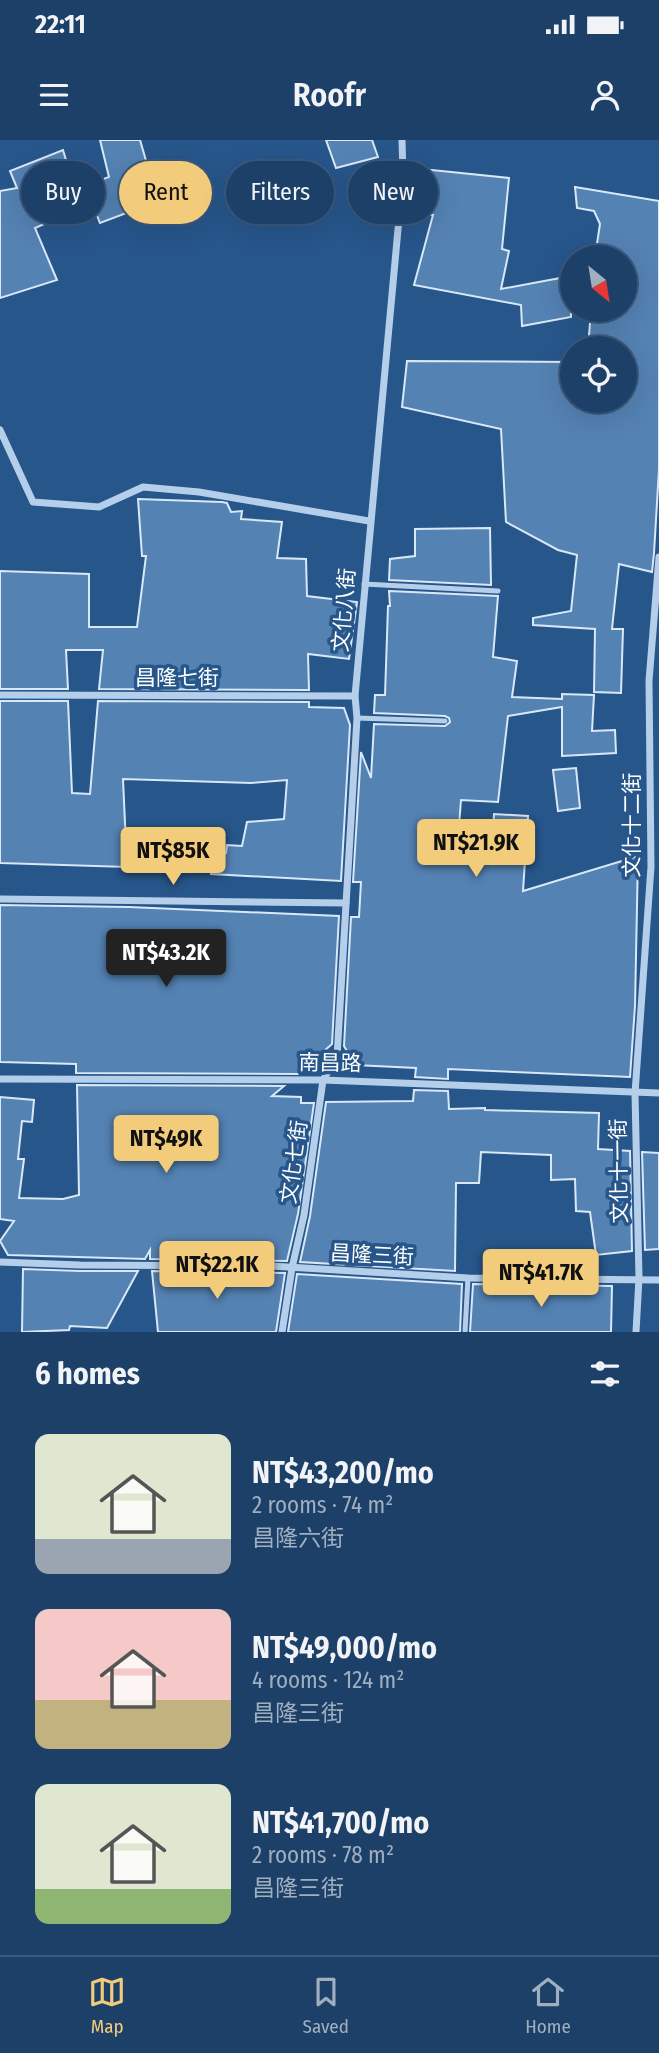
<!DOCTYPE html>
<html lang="en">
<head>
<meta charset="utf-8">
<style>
  :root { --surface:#1d4068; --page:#2a4b71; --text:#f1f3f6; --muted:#a0afc0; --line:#3b597c; --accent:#f2cb7b }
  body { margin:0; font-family:"Fira Sans Condensed","Noto Sans TC",sans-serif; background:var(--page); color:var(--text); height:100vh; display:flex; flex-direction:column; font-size:26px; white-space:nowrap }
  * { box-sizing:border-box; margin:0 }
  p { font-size:23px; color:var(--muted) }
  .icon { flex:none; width:38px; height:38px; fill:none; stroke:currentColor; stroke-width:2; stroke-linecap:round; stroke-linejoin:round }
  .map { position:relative; height:1192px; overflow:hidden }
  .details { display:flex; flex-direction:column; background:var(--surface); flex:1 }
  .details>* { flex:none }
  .hud { position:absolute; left:21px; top:21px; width:618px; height:63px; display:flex; gap:14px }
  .needle { width:46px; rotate:150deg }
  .fabs { position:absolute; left:560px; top:105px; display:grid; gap:14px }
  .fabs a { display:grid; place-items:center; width:77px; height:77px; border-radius:50%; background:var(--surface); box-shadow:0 7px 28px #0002,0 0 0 2px var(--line); font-size:35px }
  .price { position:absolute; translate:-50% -60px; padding:0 16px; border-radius:7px; background:var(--accent); color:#111; font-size:23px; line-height:46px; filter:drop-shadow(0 2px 4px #0008) }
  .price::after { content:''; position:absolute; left:50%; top:42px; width:21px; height:16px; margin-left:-10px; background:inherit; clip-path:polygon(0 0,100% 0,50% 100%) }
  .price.current { background:#222; color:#fff }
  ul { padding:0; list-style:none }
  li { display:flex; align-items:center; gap:21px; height:175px; padding:0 35px }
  li span { display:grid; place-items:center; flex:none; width:196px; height:140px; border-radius:14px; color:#555 }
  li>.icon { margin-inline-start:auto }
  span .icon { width:84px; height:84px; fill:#fffc; stroke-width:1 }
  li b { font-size:30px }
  h2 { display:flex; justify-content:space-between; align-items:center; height:84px; padding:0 35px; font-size:30px }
  .chip { padding:0 24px; border-radius:32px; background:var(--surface); box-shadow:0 7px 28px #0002,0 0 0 2px var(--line); font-size:24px; line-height:63px }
  .chip.current { background:var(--accent); color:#111 }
  .status { display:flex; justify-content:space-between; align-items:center; height:49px; padding:0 35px; background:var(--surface); direction:ltr }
  .status svg { height:19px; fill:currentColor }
  header { display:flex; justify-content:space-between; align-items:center; height:91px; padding:0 35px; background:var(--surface); font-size:32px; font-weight:600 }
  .dock { display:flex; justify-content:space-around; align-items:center; height:98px; border-top:2px solid var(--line); background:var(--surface); font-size:19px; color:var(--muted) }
  .dock a { display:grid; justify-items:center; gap:4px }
  .dock .current { color:var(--accent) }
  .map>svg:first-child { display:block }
  .building { fill:#5482b3; stroke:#d9e8f7; stroke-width:2 }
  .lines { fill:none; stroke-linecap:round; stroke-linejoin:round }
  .lane { stroke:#b5cfea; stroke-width:5 }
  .street { stroke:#b5cfea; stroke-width:7 }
  .labels { text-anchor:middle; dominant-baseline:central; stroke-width:7; stroke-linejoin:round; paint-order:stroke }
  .street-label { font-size:21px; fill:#fff; stroke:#27568b }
</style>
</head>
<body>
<div class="status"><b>22:11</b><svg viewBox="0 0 49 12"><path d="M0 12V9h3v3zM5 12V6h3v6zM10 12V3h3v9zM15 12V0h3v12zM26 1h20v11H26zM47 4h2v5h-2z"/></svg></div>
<header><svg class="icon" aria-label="menu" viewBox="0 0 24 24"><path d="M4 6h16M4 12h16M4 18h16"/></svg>Roofr<svg class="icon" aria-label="person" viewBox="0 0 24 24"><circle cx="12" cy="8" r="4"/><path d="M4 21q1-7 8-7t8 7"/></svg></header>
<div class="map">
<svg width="659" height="1192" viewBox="0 0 659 1192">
  <rect width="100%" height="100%" fill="#27568b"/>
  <g class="building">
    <path d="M100 0H140L149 31 150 64 100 83 92 63 35 88 57 140 0 158V51L17 48 10 31 63 10 75 50 109 37Z"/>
    <path d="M326 0H372L378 17 336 28Z"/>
    <path d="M422 29 509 38 502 109 509 111 501 149 571 136V177L522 186 521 165 414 145 433 75 419 74Z"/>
    <path d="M575 47 659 61V329L654 413 652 432 619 424 612 489H623L621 553 594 552 595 489 533 485V478L571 471 577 415 558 410 506 382 501 289 402 267 407 221 572 222V261H625V208H588L591 170H625V117H595L600 84 594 71 577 68Z"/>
    <path d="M138 359 222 362 227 363 231 372 242 371 241 379 282 382 277 418 306 419 307 456 357 462 349 519 308 514 309 550 99 549 103 510H66L68 549H0V431L89 434V487H137L146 416H142Z"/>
    <path d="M490 388 491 445 389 440 390 419 415 416V389Z"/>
    <path d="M389 451 498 456 493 517 517 521 512 557 562 559V554L594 555 592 591 615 590 616 613 562 616V567L508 576 498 662 461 660 457 711 491 724 494 674 528 676 523 751 638 716 635 866 630 937 448 929V939L415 937 416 928 355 925 344 906 351 777H359L361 742H353L361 612 371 638 374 584 445 586 450 582 449 578 445 576 374 573 375 555H385L388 466H390Z"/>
    <path d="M0 561H68L72 653 90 654 98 561 309 562V567L344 568 350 585 341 741 211 734 214 713H226L227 705 242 706 247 682 284 679 287 640 251 643 123 639 127 727 0 723Z"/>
    <path d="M576 628 580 668 558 671 553 630Z"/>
    <path d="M0 765 129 767 339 776 332 904 298 934 76 933V924L0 922Z"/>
    <path d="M77 945 284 946 272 956 301 957V963H314L298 1074 287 1121 150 1119V1110L145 1119 8 1115 0 1101 14 1081 0 1079V957L34 960 32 982 22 981 18 1019H24L19 1058 63 1059 79 1055Z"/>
    <path d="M414 950 448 951 449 969 485 968V970L599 973 598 1009 630 1011 632 1111 596 1115 590 1072 576 1071 575 1039 551 1040V1015L481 1012 479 1043H456L455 1131 300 1122 310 1076 326 962 413 961Z"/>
    <path d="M642 1012 659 1013V1109L645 1110Z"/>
    <path d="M23 1129 80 1131H138L107 1188 70 1186 69 1190 22 1192Z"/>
    <path d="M152 1131 285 1133 276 1192H158Z"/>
    <path d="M297 1134 462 1144 460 1192H288Z"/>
    <path d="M473 1144 612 1146 611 1192H470Z"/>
  </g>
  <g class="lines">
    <g class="lane">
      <path d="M364 444 498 451"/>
      <path d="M357 578 445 581"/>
      <path d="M465 1192 468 1138"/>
    </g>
    <g class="street">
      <path d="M0 290 33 362 99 367 143 347 199 352 369 381"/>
      <path d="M0 555 355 556"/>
      <path d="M0 759 346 763"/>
      <path d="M0 939 323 940 659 953"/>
      <path d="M0 1122 80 1125 271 1126 468 1138 659 1140"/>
      <path d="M282 1192 292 1128 304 1075 323 940 337 917 357 578 355 556 403 35 402 0"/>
      <path d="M636 1192 639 1138 635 953 651 727 649 541 659 417"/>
    </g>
  </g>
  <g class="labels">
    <g class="street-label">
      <text transform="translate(344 470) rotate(-85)">文化八街</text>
      <text x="177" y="538">昌隆七街</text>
      <text transform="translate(632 685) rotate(-90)">文化十二街</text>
      <text transform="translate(330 923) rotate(1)">南昌路</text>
      <text transform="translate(294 1022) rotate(-82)">文化七街</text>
      <text transform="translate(619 1031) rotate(-91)">文化十一街</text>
      <text transform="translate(372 1115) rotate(3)">昌隆三街</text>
    </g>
  </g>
</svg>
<div class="fabs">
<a><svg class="needle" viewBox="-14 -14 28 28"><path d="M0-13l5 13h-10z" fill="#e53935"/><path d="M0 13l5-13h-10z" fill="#a0afc0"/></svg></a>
<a><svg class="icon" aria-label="locate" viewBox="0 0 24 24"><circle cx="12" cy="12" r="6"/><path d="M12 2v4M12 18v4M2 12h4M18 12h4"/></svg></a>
</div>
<b class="price" style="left:476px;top:739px">NT$21.9K</b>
<b class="price" style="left:173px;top:747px">NT$85K</b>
<b class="price current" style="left:166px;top:849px">NT$43.2K</b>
<b class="price" style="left:166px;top:1035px">NT$49K</b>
<b class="price" style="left:217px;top:1161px">NT$22.1K</b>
<b class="price" style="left:541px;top:1169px">NT$41.7K</b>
<div class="hud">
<a class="chip">Buy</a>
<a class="chip current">Rent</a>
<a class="chip">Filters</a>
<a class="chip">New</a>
</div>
</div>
<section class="details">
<h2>6 homes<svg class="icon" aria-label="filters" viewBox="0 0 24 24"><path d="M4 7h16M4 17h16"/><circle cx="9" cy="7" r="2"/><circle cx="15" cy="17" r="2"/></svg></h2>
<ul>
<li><span style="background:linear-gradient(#dfe7d0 75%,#9aa5b1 0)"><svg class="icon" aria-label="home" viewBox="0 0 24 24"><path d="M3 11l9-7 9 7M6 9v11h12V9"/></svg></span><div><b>NT$43,200/mo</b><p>2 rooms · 74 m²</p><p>昌隆六街</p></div></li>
<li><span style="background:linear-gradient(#f6c9c9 65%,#c2b280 0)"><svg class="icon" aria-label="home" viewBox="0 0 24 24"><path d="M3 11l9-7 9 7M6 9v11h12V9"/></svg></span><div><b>NT$49,000/mo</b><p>4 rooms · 124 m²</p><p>昌隆三街</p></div></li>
<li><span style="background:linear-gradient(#dfe7d0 75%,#8fb573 0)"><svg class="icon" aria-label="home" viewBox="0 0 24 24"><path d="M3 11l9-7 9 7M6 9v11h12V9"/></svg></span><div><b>NT$41,700/mo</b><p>2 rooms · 78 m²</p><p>昌隆三街</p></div></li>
</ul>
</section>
<nav class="dock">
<a class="current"><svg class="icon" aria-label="map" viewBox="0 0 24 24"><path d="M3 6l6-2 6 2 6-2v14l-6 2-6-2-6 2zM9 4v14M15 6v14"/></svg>Map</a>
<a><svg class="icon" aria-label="saved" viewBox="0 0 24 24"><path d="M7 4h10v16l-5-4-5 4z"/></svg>Saved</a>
<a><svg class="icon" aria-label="home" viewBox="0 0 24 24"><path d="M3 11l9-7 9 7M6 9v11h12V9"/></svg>Home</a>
</nav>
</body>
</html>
